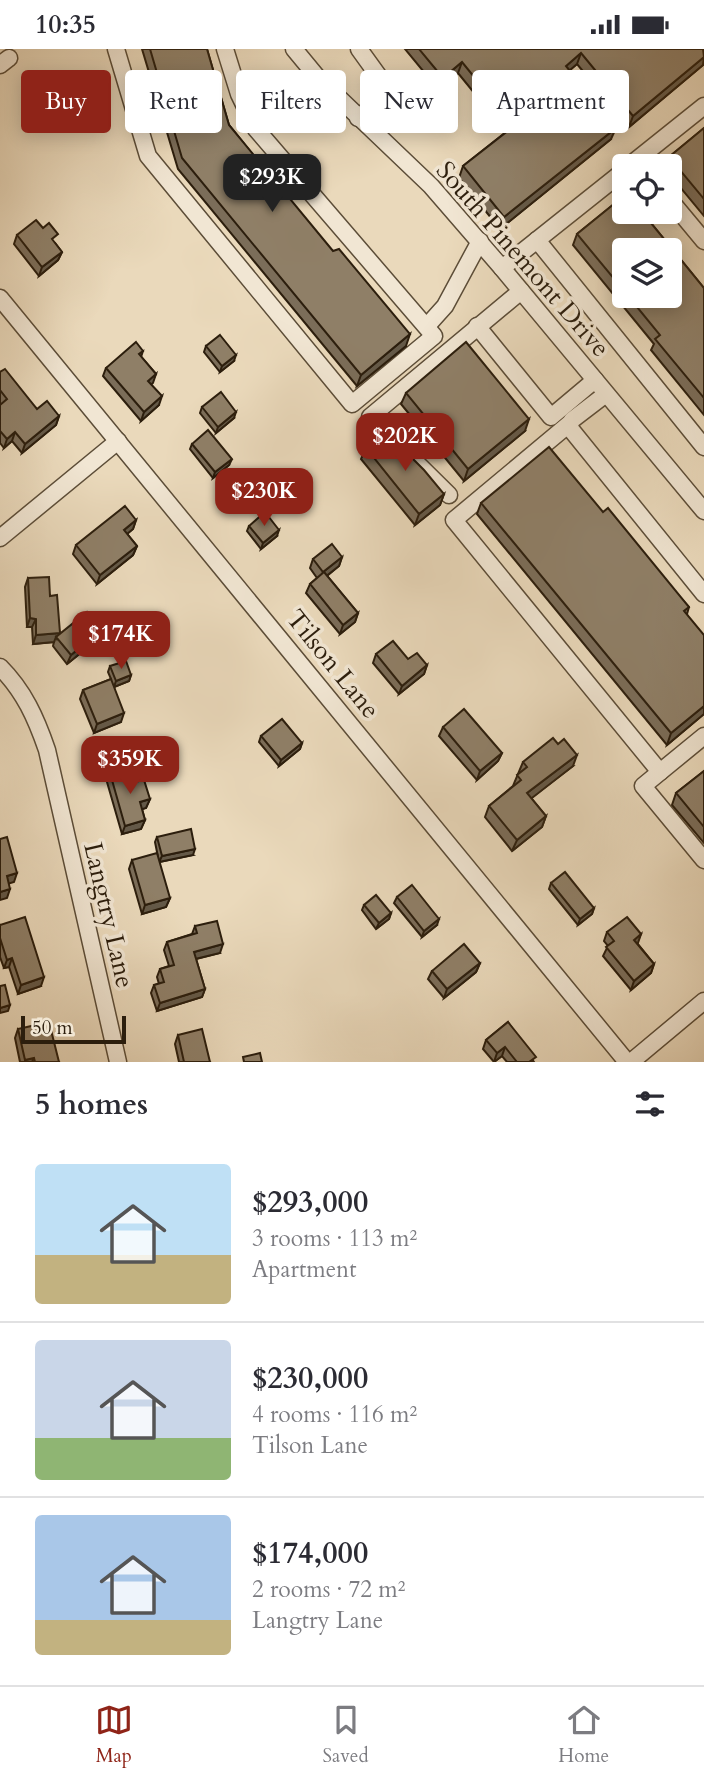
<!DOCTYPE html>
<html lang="en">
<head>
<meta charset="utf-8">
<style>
  :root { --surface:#fff; --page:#f2f2f3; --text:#2b2b33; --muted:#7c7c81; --line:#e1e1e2; --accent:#8f2418 }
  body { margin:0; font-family:Cardo,serif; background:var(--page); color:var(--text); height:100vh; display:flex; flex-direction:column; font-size:26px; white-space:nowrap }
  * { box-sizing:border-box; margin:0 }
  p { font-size:23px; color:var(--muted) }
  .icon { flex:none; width:38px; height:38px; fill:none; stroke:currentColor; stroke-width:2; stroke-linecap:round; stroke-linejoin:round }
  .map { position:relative; height:1013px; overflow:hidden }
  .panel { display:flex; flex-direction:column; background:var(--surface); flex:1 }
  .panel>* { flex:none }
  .banner { position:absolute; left:21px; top:21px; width:663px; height:63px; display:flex; gap:14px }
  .tools { position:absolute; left:612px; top:105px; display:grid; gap:14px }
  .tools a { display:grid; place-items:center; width:70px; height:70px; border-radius:7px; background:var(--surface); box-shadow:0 4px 18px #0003; font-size:35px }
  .scale { position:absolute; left:21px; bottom:18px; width:105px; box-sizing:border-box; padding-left:7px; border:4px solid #2c1e0d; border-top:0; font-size:19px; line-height:24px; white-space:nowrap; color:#2c1e0d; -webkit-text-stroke:5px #f1e6d3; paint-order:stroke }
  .price { position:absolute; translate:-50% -60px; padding:0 16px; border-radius:14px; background:var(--accent); color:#fff; font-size:23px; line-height:46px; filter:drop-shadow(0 2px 4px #0008) }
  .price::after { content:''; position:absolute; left:50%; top:42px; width:21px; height:16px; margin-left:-10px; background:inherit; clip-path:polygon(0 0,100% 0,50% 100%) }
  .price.selected { background:#222; color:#fff }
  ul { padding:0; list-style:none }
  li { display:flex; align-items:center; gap:21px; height:175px; padding:0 35px }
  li+li { border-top:2px solid var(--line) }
  li span { display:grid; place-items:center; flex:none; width:196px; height:140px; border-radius:7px; color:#555 }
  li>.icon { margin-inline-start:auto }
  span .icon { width:84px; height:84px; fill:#fffc; stroke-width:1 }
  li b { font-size:30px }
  h2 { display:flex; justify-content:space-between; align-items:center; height:84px; padding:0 35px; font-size:30px }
  .pill { padding:0 24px; border-radius:7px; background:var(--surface); box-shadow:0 4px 18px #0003; font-size:24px; line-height:63px }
  .pill.selected { background:var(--accent); color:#fff }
  .status { display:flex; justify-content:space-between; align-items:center; height:49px; padding:0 35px; background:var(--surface); direction:ltr }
  .status svg { height:19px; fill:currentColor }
  .tabs { display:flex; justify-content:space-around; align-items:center; height:98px; border-top:2px solid var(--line); background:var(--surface); font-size:19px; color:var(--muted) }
  .tabs a { display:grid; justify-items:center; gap:4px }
  .tabs .selected { color:var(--accent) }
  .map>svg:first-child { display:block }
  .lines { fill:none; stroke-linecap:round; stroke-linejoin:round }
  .minor-casing { stroke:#5c4d38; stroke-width:19 }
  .minor { stroke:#f1e6d3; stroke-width:16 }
  .wall { fill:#7b6d59; stroke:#2c1e0d; stroke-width:2; fill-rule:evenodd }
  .shaded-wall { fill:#645948; stroke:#2c1e0d; stroke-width:2 }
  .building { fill:#8f7f67; stroke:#2c1e0d; stroke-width:2 }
  .labels { text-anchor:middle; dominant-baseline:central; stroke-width:7; stroke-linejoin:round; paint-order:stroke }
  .street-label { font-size:26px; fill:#2c1e0d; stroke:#f1e6d3 }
</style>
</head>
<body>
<div class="status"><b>10:35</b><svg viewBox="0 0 49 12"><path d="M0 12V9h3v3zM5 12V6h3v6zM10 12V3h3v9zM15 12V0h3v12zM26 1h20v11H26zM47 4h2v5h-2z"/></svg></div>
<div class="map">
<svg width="704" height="1013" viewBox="0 0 704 1013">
  <rect width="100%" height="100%" fill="#ead9bb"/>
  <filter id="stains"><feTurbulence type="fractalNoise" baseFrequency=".00286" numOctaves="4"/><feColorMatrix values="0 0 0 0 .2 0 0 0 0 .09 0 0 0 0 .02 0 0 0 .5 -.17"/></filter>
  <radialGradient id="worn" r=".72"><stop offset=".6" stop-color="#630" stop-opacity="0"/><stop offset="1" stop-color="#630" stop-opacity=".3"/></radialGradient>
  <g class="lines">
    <g class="minor-casing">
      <g id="minor">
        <path d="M116 0 148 107 352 355 434 287 256 80 239 45 225 0"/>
        <path d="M294 0 318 29 431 137 502 219 704 462"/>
        <path d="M0 16 9 9"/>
        <path d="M358 69 390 43 359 0"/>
        <path d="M629 117 704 57"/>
        <path d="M670 151 704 192"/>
        <path d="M537 191 704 398"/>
        <path d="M502 219 625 121"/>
        <path d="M0 249 627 1013"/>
        <path d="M427 277 445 257 480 192"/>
        <path d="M477 277 551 368 595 331"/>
        <path d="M606 345 572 371 569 378 704 545"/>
        <path d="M569 375 454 471 660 723 704 687"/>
        <path d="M449 446 370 368 521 242"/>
        <path d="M0 489 118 392"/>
        <path d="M0 618C24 642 36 669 47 701L118 1013"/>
        <path d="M660 723 643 737 704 811"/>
        <path d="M631 1013 704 952"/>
      </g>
    </g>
    <use href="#minor" class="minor"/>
  </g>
  <g class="wall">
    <path d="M142 0H207L229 76 406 297 357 337 178 120Z"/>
    <path d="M405 0H703L704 15 703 16 629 78 577 15 570 21 611 90 500 180 459 129 463 117 506 83 458 24 438 40Z"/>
    <path d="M704 79V167L670 126V117H666L669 108Z"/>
    <path d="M625 146V163H642L704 239V366L651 301 654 295 573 196 577 185ZM625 201H670V247H625Z"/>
    <path d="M17 186 55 194 62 203 58 211 39 227 14 195Z"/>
    <path d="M206 297 234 312 220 323 204 303Z"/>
    <path d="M143 302 141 308 156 325 151 335 159 356 141 372 103 327 106 319Z"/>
    <path d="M0 323 37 360 59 367 56 376 22 404 12 392 4 399 0 394V356L1 355 0 354Z"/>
    <path d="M406 344 525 382 464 432 401 355Z"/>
    <path d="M202 358 234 369 216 384 200 364Z"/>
    <path d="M192 395 229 416 213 429 190 400Z"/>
    <path d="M366 399 444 445 440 456 415 476 361 410Z"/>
    <path d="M481 454 603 463 689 558 687 565 704 665 667 696 477 465Z"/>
    <path d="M136 471 133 480 127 485 137 497 133 506 97 535 73 505 76 496Z"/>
    <path d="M249 477 277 487 261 500 247 482Z"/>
    <path d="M342 508 339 517 327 527 358 564 355 573 340 585 306 544 310 535 317 529 310 519 313 510Z"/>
    <path d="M28 529 50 547 60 584 98 590 67 615 53 597 54 593 33 595 32 578H27L25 538Z"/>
    <path d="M376 605 408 610 427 616 424 625 399 645 373 614Z"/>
    <path d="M110 617 131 626 129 632 114 638 121 673 94 684 80 650 83 641 111 630 108 623Z"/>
    <path d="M443 678 502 704 498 712 477 731 439 687Z"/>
    <path d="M261 687 302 694 300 700 279 717 259 693Z"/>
    <path d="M523 713 573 717 531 749 546 767 542 778 512 802 485 768 489 757 513 737Z"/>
    <path d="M704 722V794L672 756 676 744Z"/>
    <path d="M110 724 134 733 150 750 146 759 142 760 145 771 141 780 122 785 107 733Z"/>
    <path d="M157 788 193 806 159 813 155 793Z"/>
    <path d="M132 811 170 849 166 858 142 865 129 820Z"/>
    <path d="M551 834 594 859 592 865 578 876 549 840Z"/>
    <path d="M397 848 437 876 422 888 394 854Z"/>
    <path d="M364 856 391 864 389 870 376 880 362 861Z"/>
    <path d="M0 876 41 937 18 945 9 918 4 919 0 908Z"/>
    <path d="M195 877 220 904 196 910 205 940 202 948 157 962 151 944 154 936 159 935 157 928 160 920 169 917 164 901 167 893 192 885Z"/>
    <path d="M607 883 641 885 637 894 654 915 651 924 631 941 603 907 608 897 604 892Z"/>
    <path d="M480 914 476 923 444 949 428 930 432 922Z"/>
    <path d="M508 973 534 1013H507L502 1007 494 1013 483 1000 486 991Z"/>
    <path d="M18 980 59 1013H20L15 989Z"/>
    <path d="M178 986 210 1013H179L175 995Z"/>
  </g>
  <g class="shaded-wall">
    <path d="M581 4 577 15 562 28 566 17Z"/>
    <path d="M704 8 703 16 629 78 633 67Z"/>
    <path d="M462 13 458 24 438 40 443 29Z"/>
    <path d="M616 79 611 90 500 180 504 168Z"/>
    <path d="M62 203 58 211 39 227 42 218Z"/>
    <path d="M410 285 406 297 357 337 361 326Z"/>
    <path d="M236 306 234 312 220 323 222 317Z"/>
    <path d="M156 325 153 334 145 340 148 332Z"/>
    <path d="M162 347 159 356 141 372 144 363Z"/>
    <path d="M236 363 234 369 216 384 218 378Z"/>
    <path d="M59 367 56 376 22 404 25 395Z"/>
    <path d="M529 370 525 382 464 432 468 420Z"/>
    <path d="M15 383 12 392 4 399 7 390Z"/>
    <path d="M232 410 229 416 213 429 215 423Z"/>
    <path d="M444 445 440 456 415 476 419 465Z"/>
    <path d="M136 471 133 480 121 490 124 481Z"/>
    <path d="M279 481 277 487 261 500 263 494Z"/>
    <path d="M137 497 133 506 97 535 100 526Z"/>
    <path d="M342 508 339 517 320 532 323 523Z"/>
    <path d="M358 564 355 573 340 585 343 576Z"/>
    <path d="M30 569 36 570 32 578H27Z"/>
    <path d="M101 581 98 590 67 615 71 606Z"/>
    <path d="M60 584 57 590 56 588 54 593 33 595 36 586Z"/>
    <path d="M427 616 424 625 399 645 402 637Z"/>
    <path d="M131 626 129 632 114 638 116 632Z"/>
    <path d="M704 657V665L667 696 671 684Z"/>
    <path d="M124 664 121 673 94 684 97 675Z"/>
    <path d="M302 694 300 700 279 717 281 711Z"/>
    <path d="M502 704 498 712 477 731 480 722Z"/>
    <path d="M577 706 573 717 523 756 527 744Z"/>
    <path d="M150 750 146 759 136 762 140 753Z"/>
    <path d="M546 767 542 778 512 802 517 791Z"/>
    <path d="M145 771 141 780 122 785 125 777Z"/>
    <path d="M195 800 193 806 159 813 162 807Z"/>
    <path d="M17 824 14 833 4 836 7 827Z"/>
    <path d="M10 840 7 849 0 851V843Z"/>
    <path d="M170 849 166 858 142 865 145 856Z"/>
    <path d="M594 859 592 865 578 876 580 870Z"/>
    <path d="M391 864 389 870 376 880 379 874Z"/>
    <path d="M439 870 437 876 422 888 424 882Z"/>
    <path d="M641 885 638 894 631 899 634 891Z"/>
    <path d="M223 895 220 904 191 911 194 903Z"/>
    <path d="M12 909 9 918 4 919 7 911Z"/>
    <path d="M480 914 476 923 444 949 447 940Z"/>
    <path d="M654 915 651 924 631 941 634 932Z"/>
    <path d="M44 928 41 937 18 945 21 936Z"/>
    <path d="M205 940 202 948 157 962 160 954Z"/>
    <path d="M10 956 8 962 0 964V959Z"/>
    <path d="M505 998 502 1007 494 1013 497 1004Z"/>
    <path d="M34 1009 32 1013H25V1011Z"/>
  </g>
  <g class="building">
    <path d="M150 0H207L229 76 333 202 339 200 410 285 361 326 182 109Z"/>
    <path d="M419 0H703L704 8 633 67 581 4 566 17 616 79 504 168 463 117 514 77 462 13 443 29Z"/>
    <path d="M704 79V150L669 108Z"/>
    <path d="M625 146V163H642L704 239V349L655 290 660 286 628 247H670V201H625V243L577 185Z"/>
    <path d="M36 171 43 179 49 174 58 185 52 190 62 203 42 218 17 186Z"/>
    <path d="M220 286 236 306 222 317 206 297Z"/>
    <path d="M136 293 143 302 139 305 156 325 148 332 162 347 144 363 106 319Z"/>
    <path d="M466 293 529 370 468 420 406 344Z"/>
    <path d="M5 320 37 360 47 352 59 367 25 395 15 383 7 390 0 382V356L7 350 0 341V323Z"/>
    <path d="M221 343 236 363 218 378 202 358Z"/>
    <path d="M208 381 232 410 215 423 192 395Z"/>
    <path d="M386 383 424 421 444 445 419 465 366 399Z"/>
    <path d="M549 398 603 463 608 459 689 558 684 562 704 586V657L671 684 481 454Z"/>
    <path d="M125 457 136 471 124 481 137 497 100 526 76 496Z"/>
    <path d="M265 463 279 481 263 494 249 477Z"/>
    <path d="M332 495 342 508 323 523 313 510Z"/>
    <path d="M324 523 358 564 343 576 310 535Z"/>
    <path d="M49 528 50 547 57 546 60 584 36 586V570L30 569 28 529Z"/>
    <path d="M87 563 101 581 71 606 56 588Z"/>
    <path d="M393 592 408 610 417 604 427 616 402 637 376 605Z"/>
    <path d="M126 612 131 626 116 632 110 617Z"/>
    <path d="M111 630 124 664 97 675 83 641Z"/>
    <path d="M464 660 502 704 480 722 443 678Z"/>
    <path d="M282 670 302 694 281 711 261 687Z"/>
    <path d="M553 689 558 695 564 690 577 706 527 744 546 767 517 791 489 757 521 731 517 726 527 718 523 713Z"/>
    <path d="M130 719 134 733 144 731 150 750 140 753 145 771 125 777 110 724Z"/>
    <path d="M704 722V778L676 744Z"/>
    <path d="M191 780 195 800 162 807 157 788Z"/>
    <path d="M7 788 17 824 7 827 10 840 0 843V790Z"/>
    <path d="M157 804 170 849 145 856 132 811Z"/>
    <path d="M565 823 594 859 580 870 551 834Z"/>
    <path d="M412 836 439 870 424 882 397 848Z"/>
    <path d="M376 846 391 864 379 874 364 856Z"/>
    <path d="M25 868 44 928 21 936 12 909 7 911 0 889V876Z"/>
    <path d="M627 868 641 885 634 891 654 915 634 932 606 898 614 892 607 883Z"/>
    <path d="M217 872 223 895 194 903 205 940 160 954 154 936 164 933 160 920 174 916 167 893 197 884 195 877Z"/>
    <path d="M464 895 480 914 447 940 432 922Z"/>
    <path d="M5 936 10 956 0 959V937Z"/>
    <path d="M49 973 59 1013H35L34 1009 25 1011 18 980Z"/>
    <path d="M508 973 536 1008 529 1013H517L505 998 497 1004 486 991Z"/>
    <path d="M202 980 210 1013H184L178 986Z"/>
    <path d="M260 1004 262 1013H244L243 1008Z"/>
  </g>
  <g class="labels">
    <g class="street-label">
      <text transform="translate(523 210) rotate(49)">South Pinemont Drive</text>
      <text transform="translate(333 615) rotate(51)">Tilson Lane</text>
      <text transform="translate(109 866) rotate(77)">Langtry Lane</text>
    </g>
  </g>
  <rect width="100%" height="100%" filter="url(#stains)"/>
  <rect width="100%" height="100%" fill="url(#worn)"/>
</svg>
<div class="tools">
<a><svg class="icon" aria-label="locate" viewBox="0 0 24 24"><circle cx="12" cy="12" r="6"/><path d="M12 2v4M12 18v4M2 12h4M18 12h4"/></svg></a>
<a><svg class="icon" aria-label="layers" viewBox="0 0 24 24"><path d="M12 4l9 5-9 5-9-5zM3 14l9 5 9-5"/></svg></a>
</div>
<div class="scale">50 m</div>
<b class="price selected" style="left:272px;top:165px">$293K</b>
<b class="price" style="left:405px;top:424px">$202K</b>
<b class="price" style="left:264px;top:479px">$230K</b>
<b class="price" style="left:121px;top:622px">$174K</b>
<b class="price" style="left:130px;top:747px">$359K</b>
<div class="banner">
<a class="pill selected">Buy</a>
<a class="pill">Rent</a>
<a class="pill">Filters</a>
<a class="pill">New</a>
<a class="pill">Apartment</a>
</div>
</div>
<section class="panel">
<h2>5 homes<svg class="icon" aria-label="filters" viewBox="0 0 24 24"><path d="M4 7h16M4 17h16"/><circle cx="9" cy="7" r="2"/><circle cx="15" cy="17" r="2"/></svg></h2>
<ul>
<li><span style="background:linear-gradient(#bfe0f5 65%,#c2b280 0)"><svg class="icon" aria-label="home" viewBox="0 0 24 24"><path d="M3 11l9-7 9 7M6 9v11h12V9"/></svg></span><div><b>$293,000</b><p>3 rooms · 113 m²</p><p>Apartment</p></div></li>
<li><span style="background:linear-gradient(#c9d6e8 70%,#8fb573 0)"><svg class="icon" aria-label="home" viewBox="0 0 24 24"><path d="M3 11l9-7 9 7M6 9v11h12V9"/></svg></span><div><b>$230,000</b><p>4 rooms · 116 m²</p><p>Tilson Lane</p></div></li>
<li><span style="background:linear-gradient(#a9c7e8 75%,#c2b280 0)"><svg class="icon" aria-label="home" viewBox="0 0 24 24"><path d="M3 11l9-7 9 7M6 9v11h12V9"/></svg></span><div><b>$174,000</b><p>2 rooms · 72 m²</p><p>Langtry Lane</p></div></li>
</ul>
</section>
<nav class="tabs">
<a class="selected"><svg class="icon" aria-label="map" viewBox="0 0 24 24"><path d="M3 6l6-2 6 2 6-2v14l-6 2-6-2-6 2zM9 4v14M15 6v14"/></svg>Map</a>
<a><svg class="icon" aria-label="saved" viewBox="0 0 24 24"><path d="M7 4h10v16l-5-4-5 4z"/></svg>Saved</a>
<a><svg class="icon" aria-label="home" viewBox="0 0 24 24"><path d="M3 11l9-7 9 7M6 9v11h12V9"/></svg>Home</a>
</nav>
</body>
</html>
